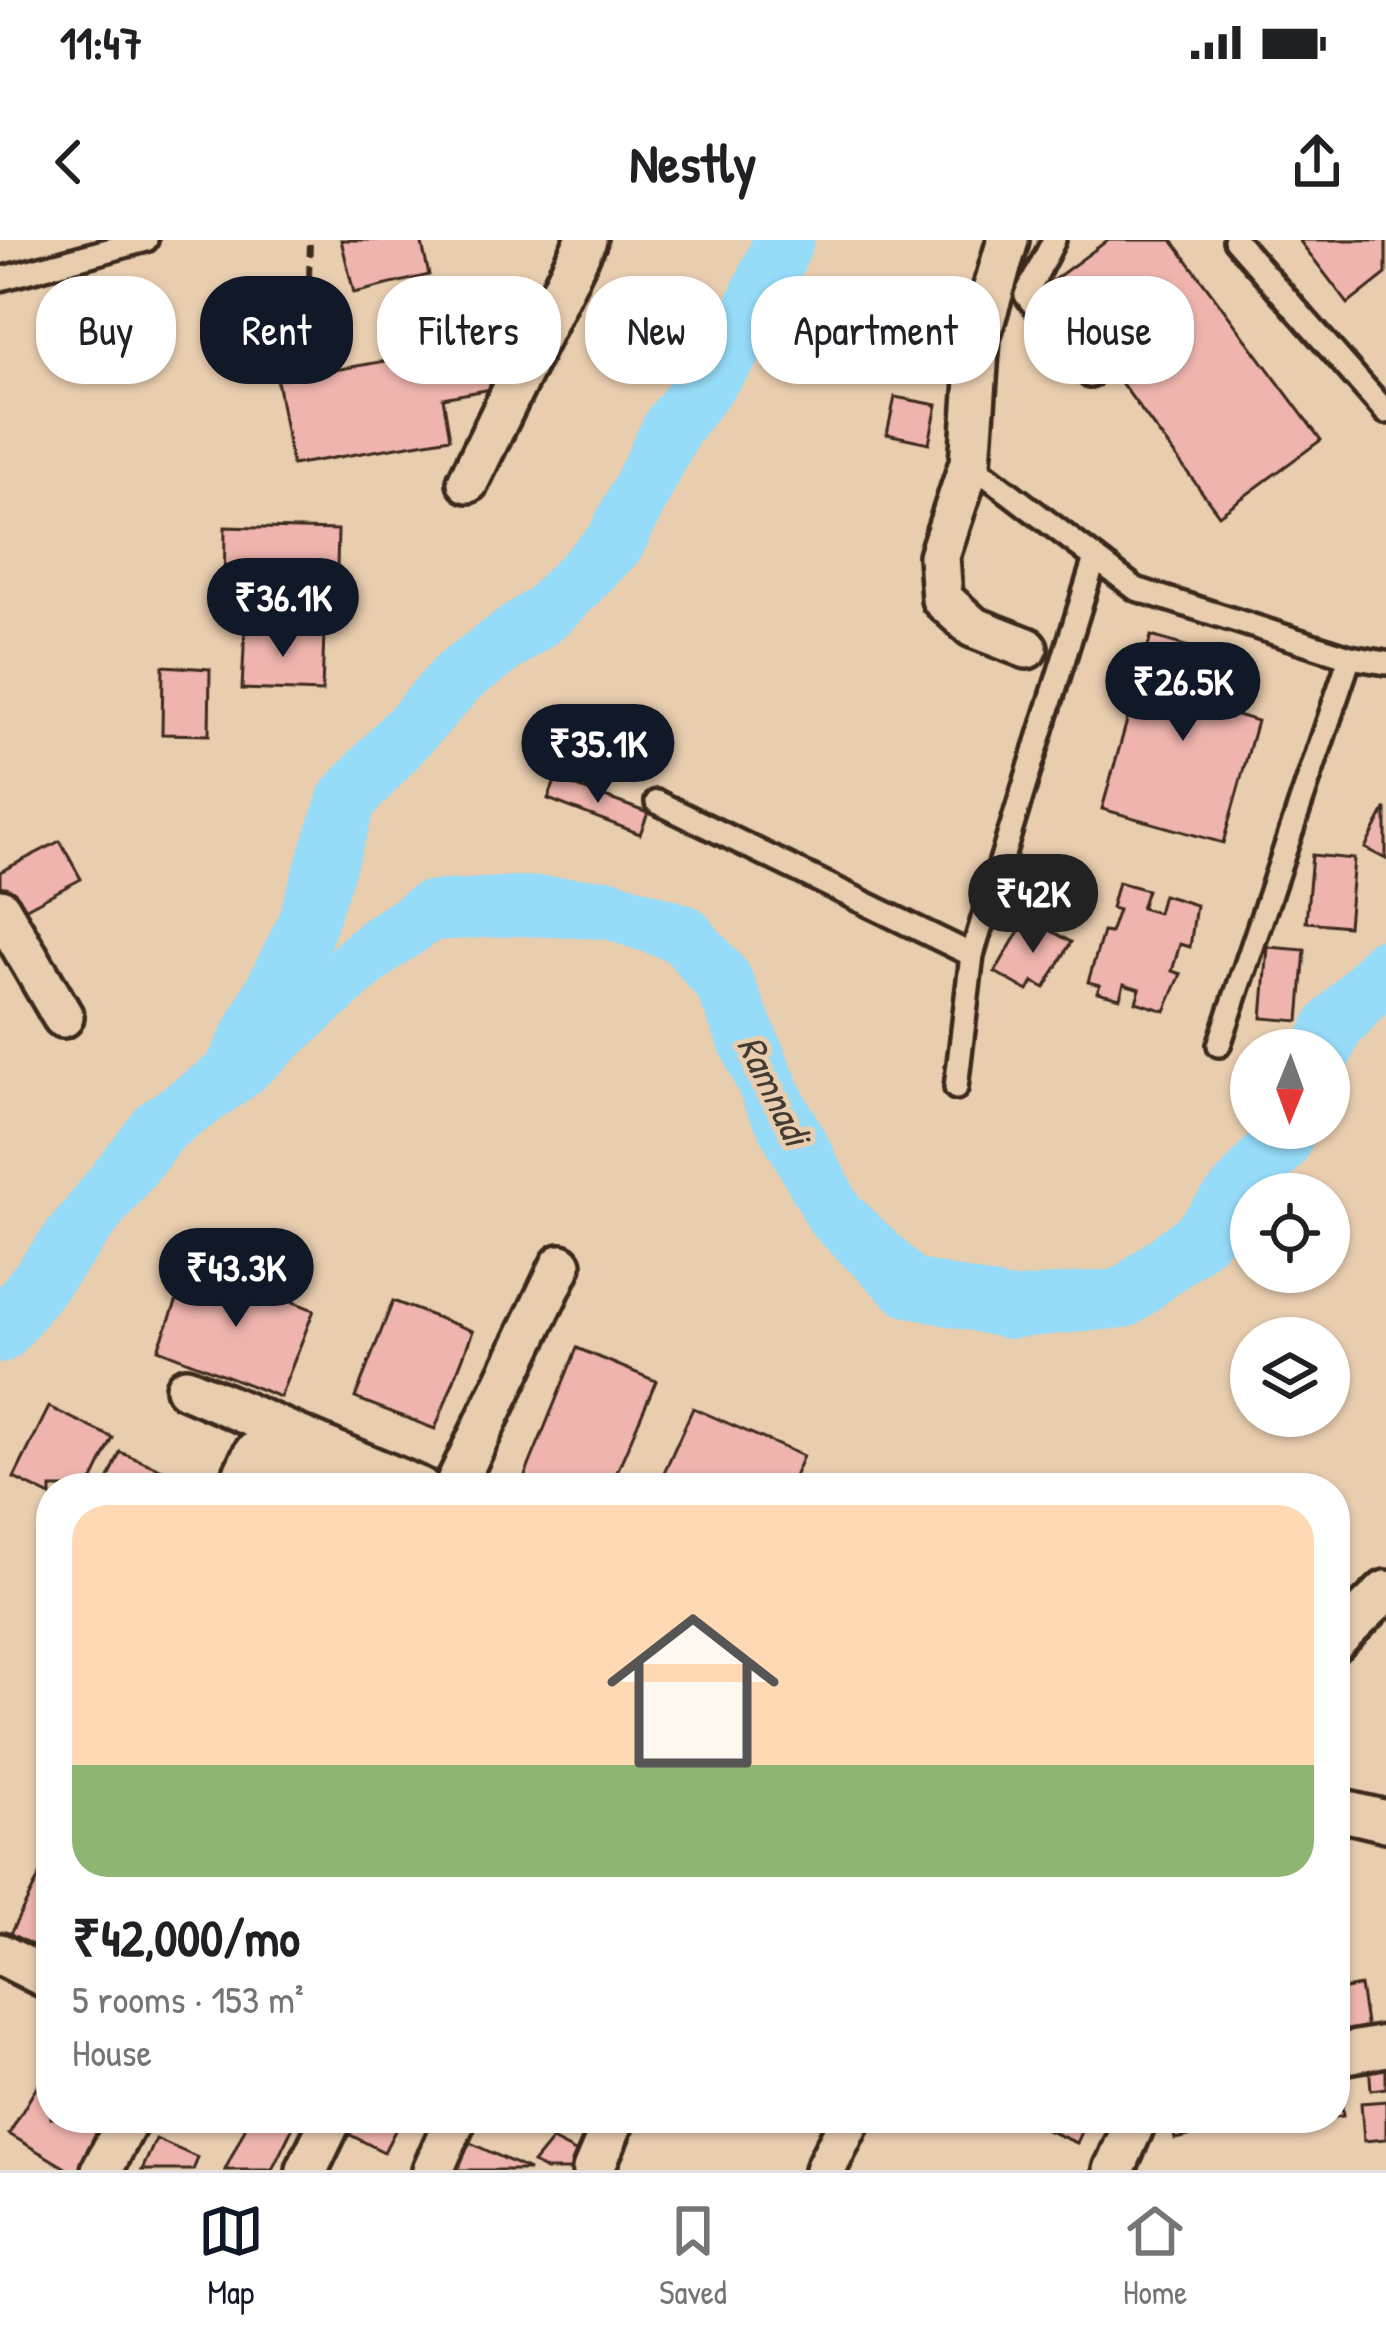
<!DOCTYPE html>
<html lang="en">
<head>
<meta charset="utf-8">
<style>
  :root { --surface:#fff; --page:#f2f2f2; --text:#202124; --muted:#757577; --line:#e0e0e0; --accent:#111827 }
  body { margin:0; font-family:"Patrick Hand",sans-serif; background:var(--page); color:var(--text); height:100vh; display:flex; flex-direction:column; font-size:45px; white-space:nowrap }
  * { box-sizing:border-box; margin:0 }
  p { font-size:39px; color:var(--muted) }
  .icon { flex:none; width:66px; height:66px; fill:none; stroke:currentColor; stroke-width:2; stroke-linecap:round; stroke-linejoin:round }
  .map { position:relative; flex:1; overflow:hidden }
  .drawer { position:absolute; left:36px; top:1233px; width:1314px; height:660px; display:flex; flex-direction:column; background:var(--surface); border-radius:48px; box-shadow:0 3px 9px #0004 }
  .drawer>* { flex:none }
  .banner { position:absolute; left:36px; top:36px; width:1314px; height:108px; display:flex; gap:24px }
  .needle { width:78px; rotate:181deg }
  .buttons { position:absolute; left:1230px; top:789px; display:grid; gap:24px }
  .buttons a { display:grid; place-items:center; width:120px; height:120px; border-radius:50%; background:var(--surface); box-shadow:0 3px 9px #0004; font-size:60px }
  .price { position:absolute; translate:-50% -102px; padding:0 27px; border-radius:42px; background:var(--accent); color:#fff; font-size:39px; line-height:78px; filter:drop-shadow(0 3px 6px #0008) }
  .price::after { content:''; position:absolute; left:50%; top:72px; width:36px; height:27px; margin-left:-18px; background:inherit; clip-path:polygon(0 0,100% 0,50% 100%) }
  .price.selected { background:#222; color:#fff }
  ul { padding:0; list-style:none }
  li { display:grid; align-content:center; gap:24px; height:636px; padding:0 36px }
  li span { display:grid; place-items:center; height:372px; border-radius:36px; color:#555 }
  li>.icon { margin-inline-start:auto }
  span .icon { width:216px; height:216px; fill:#fffc; stroke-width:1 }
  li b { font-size:51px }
  .pill { padding:0 42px; border-radius:48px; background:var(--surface); box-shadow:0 3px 9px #0004; font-size:42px; line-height:108px }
  .pill.selected { background:var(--accent); color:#fff }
  .status { display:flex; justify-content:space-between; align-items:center; height:84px; padding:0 60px; background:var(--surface); direction:ltr }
  .status svg { height:33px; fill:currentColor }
  header { display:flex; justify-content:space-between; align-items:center; height:156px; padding:0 36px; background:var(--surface); font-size:54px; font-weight:700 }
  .tabs { display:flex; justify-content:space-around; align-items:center; height:168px; border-top:3px solid var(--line); background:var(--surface); font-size:33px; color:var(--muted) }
  .tabs a { display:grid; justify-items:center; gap:6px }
  .tabs .selected { color:var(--accent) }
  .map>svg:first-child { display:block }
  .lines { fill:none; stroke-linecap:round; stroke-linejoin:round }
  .river { stroke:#96dbf8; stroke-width:60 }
  .building { fill:#efb4ae; stroke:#3b2a1e; stroke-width:3 }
  .lane-casing { stroke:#3b2a1e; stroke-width:30 }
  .street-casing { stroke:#3b2a1e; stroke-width:48 }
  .path { stroke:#3b2a1e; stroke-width:6; stroke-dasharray:12 9; stroke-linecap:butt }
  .lane { stroke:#e8cdaf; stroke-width:21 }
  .street { stroke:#e8cdaf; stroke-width:39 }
  .labels { text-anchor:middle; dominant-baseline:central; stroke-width:10; stroke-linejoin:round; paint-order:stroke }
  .water-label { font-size:39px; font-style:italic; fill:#443c34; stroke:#e8cdaf }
</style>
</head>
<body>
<div class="status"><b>11:47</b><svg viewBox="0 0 49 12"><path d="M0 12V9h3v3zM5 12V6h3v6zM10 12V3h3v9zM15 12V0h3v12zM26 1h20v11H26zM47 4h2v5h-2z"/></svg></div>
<header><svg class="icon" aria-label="back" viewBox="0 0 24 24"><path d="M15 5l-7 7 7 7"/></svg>Nestly<svg class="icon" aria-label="share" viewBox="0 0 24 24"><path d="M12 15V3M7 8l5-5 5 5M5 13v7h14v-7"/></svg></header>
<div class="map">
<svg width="1386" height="1930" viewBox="0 0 1386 1930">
  <rect width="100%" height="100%" fill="#e8cdaf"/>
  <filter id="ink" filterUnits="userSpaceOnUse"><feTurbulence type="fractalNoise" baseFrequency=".00833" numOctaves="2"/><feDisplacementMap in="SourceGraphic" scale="24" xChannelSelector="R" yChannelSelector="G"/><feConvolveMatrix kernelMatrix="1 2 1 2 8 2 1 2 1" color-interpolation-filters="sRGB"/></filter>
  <g filter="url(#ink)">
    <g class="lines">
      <g class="river">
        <path d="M1323 810 1333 788 1386 728"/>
        <path d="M232 835 381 704 430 671 519 666 609 669 683 694 723 741 773 858 835 975 909 1047 1009 1069 1124 1058 1200 998 1280 904 1287 888"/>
        <path d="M0 1093 161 886 232 835 304 692 347 560 460 435 546 373 615 303 673 186 744 93 784 0"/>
      </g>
    </g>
    <g class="building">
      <path d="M341 0H421L429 35 354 53Z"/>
      <path d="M1108 0H1172L1321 200 1219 275 1048 44Z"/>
      <path d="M1299 0H1386V34L1348 64Z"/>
      <path d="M865 103 896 111 888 143 857 135Z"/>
      <path d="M483 104 491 149 443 158 450 198 292 225 277 140Z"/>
      <path d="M895 157 937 165 929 203 887 194Z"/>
      <path d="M225 287 338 290 336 365 224 362Z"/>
      <path d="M245 387 324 391 322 452 242 449Z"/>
      <path d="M1151 396 1189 407 1186 419 1220 428 1223 416 1251 424 1237 475 1257 481 1223 603 1102 569Z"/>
      <path d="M163 426 210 429 209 495 162 494Z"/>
      <path d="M556 539 648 573 640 594 548 559Z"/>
      <path d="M1386 568V619L1365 608Z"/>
      <path d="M60 601 81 639 15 674 0 647V632Z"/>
      <path d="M1312 615 1354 619 1348 686 1306 682Z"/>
      <path d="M1118 642 1147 650 1141 668 1158 673 1163 655 1196 665 1190 707 1180 704 1172 731 1181 734 1165 771 1136 762 1140 749 1124 744 1120 758 1097 752 1100 745 1088 742 1103 692 1110 693 1118 670 1111 668Z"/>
      <path d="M1027 677 1071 702 1045 748 1033 742 1028 751 995 732Z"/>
      <path d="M1268 707 1305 710 1299 781 1262 778Z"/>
      <path d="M192 1022 314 1070 280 1157 158 1109Z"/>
      <path d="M393 1061 473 1091 435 1189 355 1158Z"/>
      <path d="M577 1108 656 1141 610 1248H520Z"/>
      <path d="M49 1167 113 1198 89 1248H51V1256L14 1238Z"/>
      <path d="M693 1168 803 1216 789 1248H657Z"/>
      <path d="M120 1212 191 1242 188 1248H105Z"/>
      <path d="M51 1614V1715L10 1694Z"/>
      <path d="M1360 1746 1367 1790 1335 1796V1751Z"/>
      <path d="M1386 1809V1848L1371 1850 1368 1810Z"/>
      <path d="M1337 1822 1343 1876 1335 1877V1823Z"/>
      <path d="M43 1836 51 1841V1878H111L80 1930H69L9 1894Z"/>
      <path d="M1386 1861V1899L1364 1901 1361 1863Z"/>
      <path d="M250 1878 296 1881 272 1930H225Z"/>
      <path d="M337 1878H394L400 1881 384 1912 333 1886Z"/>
      <path d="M1019 1878H1088L1077 1903Z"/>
      <path d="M1170 1878H1223L1225 1888 1175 1899Z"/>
      <path d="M156 1899 198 1918 193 1930H142Z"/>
      <path d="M462 1899 529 1930H447Z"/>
      <path d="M552 1900 581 1915 573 1930H546L533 1923Z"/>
    </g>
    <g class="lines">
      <g class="lane-casing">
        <g id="lane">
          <path d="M1054 0 1026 55 1090 136"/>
          <path d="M1235 0 1386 172"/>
          <path d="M0 39 146 0"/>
          <path d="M970 223 1136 349 1350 417 1386 423"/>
          <path d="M657 562 972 715"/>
          <path d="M1219 805 1350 417"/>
          <path d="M956 848 972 715 1095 318"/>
        </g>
      </g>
      <g class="street-casing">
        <g id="street">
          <path d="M1008 0 979 98 970 223 939 316 942 359 973 387 1027 408"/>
          <path d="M468 242 586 0"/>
          <path d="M0 669 63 777"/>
          <path d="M186 1148 420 1248"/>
          <path d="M237 1248 254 1213 333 1248"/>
          <path d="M454 1248 561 1025"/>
          <path d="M1335 1401 1386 1351"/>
          <path d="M1335 1569 1386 1581"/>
          <path d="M0 1714 51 1740"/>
          <path d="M1335 1815 1386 1806"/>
          <path d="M102 1930 129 1878"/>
          <path d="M307 1930 332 1878"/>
          <path d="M433 1930 456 1878"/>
          <path d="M593 1930 615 1878"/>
          <path d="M825 1930 851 1878"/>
          <path d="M1114 1930 1137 1878"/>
        </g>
      </g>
      <path class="path" d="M307 121 310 0"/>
      <use href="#lane" class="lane"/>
      <use href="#street" class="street"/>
    </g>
  </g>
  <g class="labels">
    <g class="water-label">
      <text transform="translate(775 850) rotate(64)">Ramnadi</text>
    </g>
  </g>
</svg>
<div class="buttons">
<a><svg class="needle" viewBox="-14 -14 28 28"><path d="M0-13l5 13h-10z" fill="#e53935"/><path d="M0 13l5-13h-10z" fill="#757577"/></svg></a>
<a><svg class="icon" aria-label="locate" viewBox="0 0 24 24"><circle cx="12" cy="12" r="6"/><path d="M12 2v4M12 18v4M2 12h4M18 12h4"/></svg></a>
<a><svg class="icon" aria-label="layers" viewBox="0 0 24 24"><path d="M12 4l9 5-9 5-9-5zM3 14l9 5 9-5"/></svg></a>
</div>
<b class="price" style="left:283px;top:420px">₹36.1K</b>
<b class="price" style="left:1183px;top:504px">₹26.5K</b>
<b class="price" style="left:598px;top:566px">₹35.1K</b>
<b class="price selected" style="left:1033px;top:716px">₹42K</b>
<b class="price" style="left:236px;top:1090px">₹43.3K</b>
<div class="banner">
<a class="pill">Buy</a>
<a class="pill selected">Rent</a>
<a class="pill">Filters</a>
<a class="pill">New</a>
<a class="pill">Apartment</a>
<a class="pill">House</a>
</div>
<section class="drawer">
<ul>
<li><span style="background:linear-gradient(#ffd9b3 70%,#8fb573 0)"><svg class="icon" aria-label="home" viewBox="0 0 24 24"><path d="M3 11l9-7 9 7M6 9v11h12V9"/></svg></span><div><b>₹42,000/mo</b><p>5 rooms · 153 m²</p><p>House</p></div></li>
</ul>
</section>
</div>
<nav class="tabs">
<a class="selected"><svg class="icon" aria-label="map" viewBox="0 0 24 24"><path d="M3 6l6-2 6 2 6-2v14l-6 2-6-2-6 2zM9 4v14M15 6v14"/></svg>Map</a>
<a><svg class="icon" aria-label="saved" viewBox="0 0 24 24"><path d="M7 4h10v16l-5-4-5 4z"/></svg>Saved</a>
<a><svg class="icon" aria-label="home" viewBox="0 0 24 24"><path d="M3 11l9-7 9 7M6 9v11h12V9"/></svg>Home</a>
</nav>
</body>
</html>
